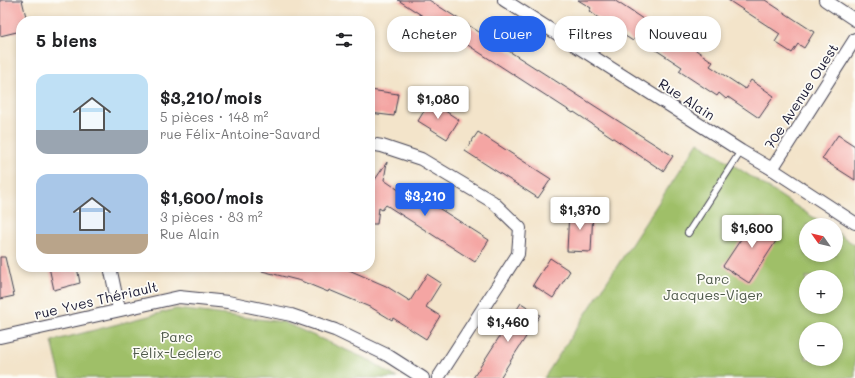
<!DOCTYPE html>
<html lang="fr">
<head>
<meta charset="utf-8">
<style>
  :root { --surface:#fff; --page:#f6f6f6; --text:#202124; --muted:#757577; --accent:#2563eb }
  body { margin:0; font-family:Mali,sans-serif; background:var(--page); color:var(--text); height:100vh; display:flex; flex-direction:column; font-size:15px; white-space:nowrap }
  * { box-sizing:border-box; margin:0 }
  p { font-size:13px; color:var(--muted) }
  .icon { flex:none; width:22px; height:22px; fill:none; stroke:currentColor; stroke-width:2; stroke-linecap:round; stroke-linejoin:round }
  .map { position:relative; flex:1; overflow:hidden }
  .panel { position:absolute; left:16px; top:16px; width:359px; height:256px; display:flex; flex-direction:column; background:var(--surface); border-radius:16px; box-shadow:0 2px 6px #0003 }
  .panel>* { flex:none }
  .top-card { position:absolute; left:387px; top:16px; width:380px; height:36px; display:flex; gap:8px }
  .needle { width:26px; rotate:304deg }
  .fabs { position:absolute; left:799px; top:218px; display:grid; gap:8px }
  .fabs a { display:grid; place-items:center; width:44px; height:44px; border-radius:50%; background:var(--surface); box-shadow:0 2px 6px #0003; font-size:20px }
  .price { position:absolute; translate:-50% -34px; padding:0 9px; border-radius:4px; background:#fff; color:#222; font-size:13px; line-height:26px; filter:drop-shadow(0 1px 2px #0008) }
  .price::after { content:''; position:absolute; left:50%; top:24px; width:12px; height:9px; margin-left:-6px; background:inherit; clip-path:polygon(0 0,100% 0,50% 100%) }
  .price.active { background:var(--accent); color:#fff }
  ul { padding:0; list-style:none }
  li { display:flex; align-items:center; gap:12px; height:100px; padding:0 20px }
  li span { display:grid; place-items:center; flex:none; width:112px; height:80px; border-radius:12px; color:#555 }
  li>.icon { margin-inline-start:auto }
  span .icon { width:48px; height:48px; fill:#fffc; stroke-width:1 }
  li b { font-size:17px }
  h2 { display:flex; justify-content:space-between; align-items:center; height:48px; padding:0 20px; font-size:17px }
  .pill { padding:0 14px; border-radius:16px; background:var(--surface); box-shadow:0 2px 6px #0003; font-size:14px; line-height:36px }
  .pill.active { background:var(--accent); color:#fff }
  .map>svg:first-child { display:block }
  .green { fill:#9fbf67; stroke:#607051; fill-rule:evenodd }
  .building { fill:#f4a5a3 }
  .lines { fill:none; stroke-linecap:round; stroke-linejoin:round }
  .lane-casing { stroke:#413f50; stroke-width:8 }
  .street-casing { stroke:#413f50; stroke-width:14 }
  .lane { stroke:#fff; stroke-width:6 }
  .street { stroke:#fff; stroke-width:12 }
  .labels { text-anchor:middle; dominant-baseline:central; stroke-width:3.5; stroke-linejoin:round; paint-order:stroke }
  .street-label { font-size:14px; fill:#22223b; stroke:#fdfcf7 }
  .park-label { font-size:14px; fill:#4e594a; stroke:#fdfcf7 }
</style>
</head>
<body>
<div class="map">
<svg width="855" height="378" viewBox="0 0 855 378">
  <rect width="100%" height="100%" fill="#fdfcf7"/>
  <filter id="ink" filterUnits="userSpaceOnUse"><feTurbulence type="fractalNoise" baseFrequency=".025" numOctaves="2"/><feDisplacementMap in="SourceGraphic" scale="8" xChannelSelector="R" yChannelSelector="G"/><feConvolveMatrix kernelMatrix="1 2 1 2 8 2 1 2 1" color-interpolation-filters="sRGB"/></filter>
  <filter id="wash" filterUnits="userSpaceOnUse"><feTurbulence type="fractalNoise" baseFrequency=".012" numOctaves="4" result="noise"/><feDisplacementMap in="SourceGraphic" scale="16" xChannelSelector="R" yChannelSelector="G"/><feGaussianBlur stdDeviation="0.9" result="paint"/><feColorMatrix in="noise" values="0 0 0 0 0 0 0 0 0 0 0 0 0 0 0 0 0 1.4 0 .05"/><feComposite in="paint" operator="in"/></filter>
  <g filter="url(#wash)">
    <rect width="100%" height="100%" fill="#f3e4ca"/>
    <g class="green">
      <path d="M698 142 825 225H806V255H836V232L855 245V378H544ZM806 277H836V307H806ZM806 329H836V359H806Z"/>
      <path d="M176 309 283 322 371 361 397 378H61L52 341Z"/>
    </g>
    <g id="blocks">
      <g class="building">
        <path d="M0 0H22L27 21H21V31L0 36Z"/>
        <path d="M398 0H429L673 156 663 171 574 112 573 113Z"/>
        <path d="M578 0H614L646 21 644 24 664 37 668 31 683 41 713 62 710 66 745 89 751 80 774 96 759 118 728 97 726 99 719 93 717 96 679 71 682 67 636 37 633 41 608 25 589 11 591 8Z"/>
        <path d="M728 0H765L814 32 804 48 798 44 792 53 775 42 780 34Z"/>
        <path d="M370 90 398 94 394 116 370 113Z"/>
        <path d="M430 101 459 120 447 139 418 121Z"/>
        <path d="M478 132 551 179 538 198 465 151Z"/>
        <path d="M838 135 855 146V180L822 159Z"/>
        <path d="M387 162 384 180 406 195 410 190 489 240 475 262 386 205 382 210 379 208 377 224H370V187Z"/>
        <path d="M569 210 593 211 591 252 567 251Z"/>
        <path d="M764 218 776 226 778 238 749 283 723 266 753 221Z"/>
        <path d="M0 257H5L14 296 0 299Z"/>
        <path d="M550 258 570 271 553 298 533 285Z"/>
        <path d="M49 267H77L80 283 54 290Z"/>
        <path d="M262 267H342L386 286 410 301 427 274 441 283 426 307 440 316 426 339 393 318 392 320 372 308 329 290 328 292 301 281 262 271Z"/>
        <path d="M521 303 540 315 511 360 500 378H473Z"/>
      </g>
    </g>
  </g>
  <g filter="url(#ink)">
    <use href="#blocks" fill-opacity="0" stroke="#413f50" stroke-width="1"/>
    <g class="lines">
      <g class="lane-casing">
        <path id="lane" d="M688 233 741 151"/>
      </g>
      <g class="street-casing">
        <g id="street">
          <path d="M504 0 741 151 772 169 855 223"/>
          <path d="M825 0 855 20"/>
          <path d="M370 144 382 146 421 159 493 202 520 228 518 254 438 378"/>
          <path d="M772 169 855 39"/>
          <path d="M110 267 119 309"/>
          <path d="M0 337 179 297 228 302 291 315 335 330 387 355 423 378"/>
        </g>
      </g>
      <use href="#lane" class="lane"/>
      <use href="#street" class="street"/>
    </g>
  </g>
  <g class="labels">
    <g class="street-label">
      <text transform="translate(801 96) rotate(-57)">70e Avenue Ouest</text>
      <text transform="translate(687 99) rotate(33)">Rue Alain</text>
      <text transform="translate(96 300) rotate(-13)">rue Yves Thériault</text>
    </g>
    <g class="park-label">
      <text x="713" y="278">Parc<tspan x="713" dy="16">Jacques-Viger</tspan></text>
      <text x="177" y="336">Parc<tspan x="177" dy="16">Félix-Leclerc</tspan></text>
    </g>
  </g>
</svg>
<div class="fabs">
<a><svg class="needle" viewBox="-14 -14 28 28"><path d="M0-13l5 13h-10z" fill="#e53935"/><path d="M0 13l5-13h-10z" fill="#757577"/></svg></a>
<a>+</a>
<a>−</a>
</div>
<b class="price" style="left:438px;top:120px">$1,080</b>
<b class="price active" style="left:425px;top:217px">$3,210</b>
<b class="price" style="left:580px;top:231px">$1,370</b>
<b class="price" style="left:752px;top:249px">$1,600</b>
<b class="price" style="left:508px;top:343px">$1,460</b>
<div class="top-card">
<a class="pill">Acheter</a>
<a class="pill active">Louer</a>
<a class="pill">Filtres</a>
<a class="pill">Nouveau</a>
</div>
<section class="panel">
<h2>5 biens<svg class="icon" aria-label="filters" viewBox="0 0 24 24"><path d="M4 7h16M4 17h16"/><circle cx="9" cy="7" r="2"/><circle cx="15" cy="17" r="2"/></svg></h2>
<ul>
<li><span style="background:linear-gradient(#bfe0f5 70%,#9aa5b1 0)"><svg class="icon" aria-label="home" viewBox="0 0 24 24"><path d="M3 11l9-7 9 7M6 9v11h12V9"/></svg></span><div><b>$3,210/mois</b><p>5 pièces · 148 m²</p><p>rue Félix-Antoine-Savard</p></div></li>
<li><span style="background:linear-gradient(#a9c7e8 75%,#b9a48a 0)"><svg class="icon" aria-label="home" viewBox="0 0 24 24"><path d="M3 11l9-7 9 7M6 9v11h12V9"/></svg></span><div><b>$1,600/mois</b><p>3 pièces · 83 m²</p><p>Rue Alain</p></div></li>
</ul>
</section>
</div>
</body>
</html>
